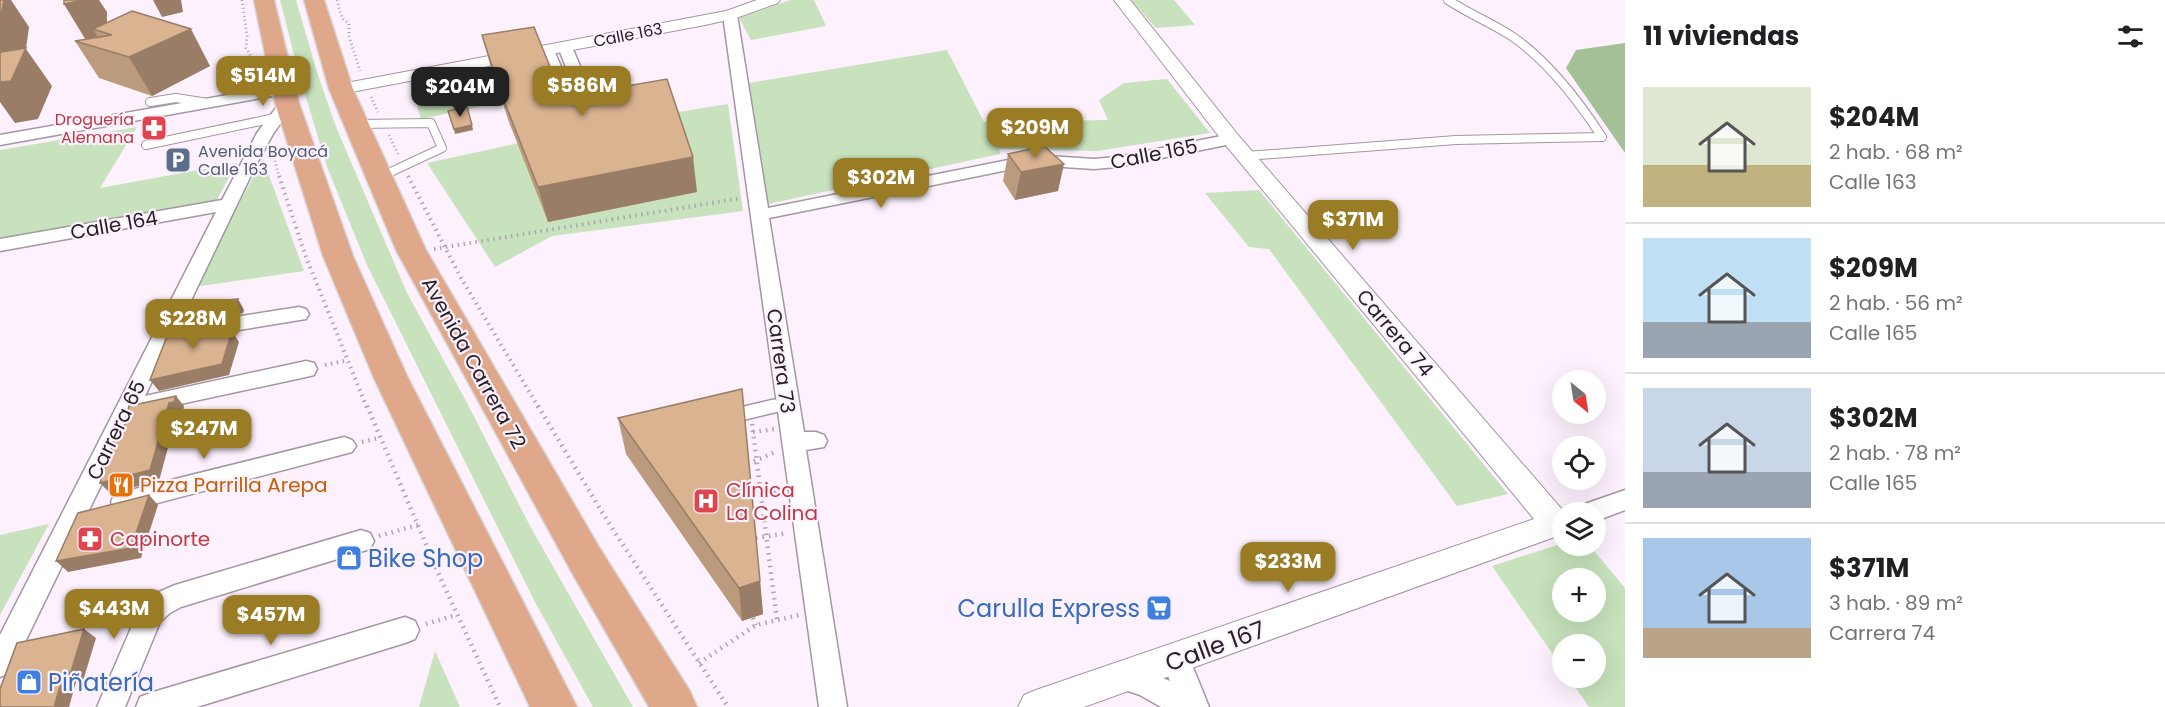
<!DOCTYPE html>
<html lang="es">
<head>
<meta charset="utf-8">
<style>
  :root { --surface:#fff; --page:#f6f6f6; --text:#202124; --muted:#757577; --line:#e0e0e0; --accent:#9a7c25 }
  body { margin:0; font-family:Poppins,sans-serif; background:var(--page); color:var(--text); height:100vh; display:flex; flex-direction:column; font-size:22px; white-space:nowrap }
  * { box-sizing:border-box; margin:0 }
  p { font-size:20px; color:var(--muted) }
  .icon { flex:none; width:33px; height:33px; fill:none; stroke:currentColor; stroke-width:2; stroke-linecap:round; stroke-linejoin:round }
  .map { position:relative; flex:1; overflow:hidden }
  .panel { display:flex; flex-direction:column; background:var(--surface); width:540px }
  .panel>* { flex:none }
  .needle { width:39px; rotate:150deg }
  .tools { position:absolute; left:1552px; top:370px; display:grid; gap:12px }
  .tools a { display:grid; place-items:center; width:54px; height:54px; border-radius:50%; background:var(--surface); box-shadow:0 6px 24px #0002; font-size:30px }
  .price { position:absolute; translate:-50% -51px; padding:0 14px; border-radius:12px; background:var(--accent); color:#fff; font-size:20px; line-height:39px; filter:drop-shadow(0 2px 3px #0008) }
  .price::after { content:''; position:absolute; left:50%; top:36px; width:18px; height:14px; margin-left:-9px; background:inherit; clip-path:polygon(0 0,100% 0,50% 100%) }
  .price.current { background:#222; color:#fff }
  ul { padding:0; list-style:none }
  li { display:flex; align-items:center; gap:18px; height:150px; padding:0 18px }
  li+li { border-top:2px solid var(--line) }
  li span { display:grid; place-items:center; flex:none; width:168px; height:120px; border-radius:0px; color:#555 }
  li>.icon { margin-inline-start:auto }
  span .icon { width:72px; height:72px; fill:#fffc; stroke-width:1 }
  li b { font-size:26px }
  h2 { display:flex; justify-content:space-between; align-items:center; height:72px; padding:0 18px; font-size:26px }
  main { display:flex; flex:1; min-height:0 }
  .map>svg:first-child { display:block }
  .green { fill:#c7e2bc; fill-rule:evenodd }
  .forest { fill:#a3c097 }
  .lines { fill:none; stroke-linecap:round; stroke-linejoin:round }
  .service-far2-casing { stroke:#a297a2; stroke-width:10 }
  .service-far1-casing { stroke:#a297a2; stroke-width:13 }
  .service-casing { stroke:#a297a2; stroke-width:16 }
  .minor-casing { stroke:#a297a2; stroke-width:3 }
  .tertiary-casing { stroke:#a297a2; stroke-width:2 }
  .trunk-casing { stroke:#d8d7d8; stroke-width:3 }
  .path-far2 { stroke:#ada5ae; stroke-width:3; stroke-dasharray:1 3; stroke-linecap:butt }
  .path-far1 { stroke:#ada5ae; stroke-width:4; stroke-dasharray:1.5 4.5; stroke-linecap:butt }
  .path { stroke:#ada5ae; stroke-width:4.5; stroke-dasharray:1.5 5; stroke-linecap:butt }
  .service-far2 { stroke:#fff; stroke-width:8 }
  .service-far1 { stroke:#fff; stroke-width:10 }
  .service { stroke:#fff; stroke-width:13 }
  .minor { fill:#fff; fill-rule:evenodd }
  .tertiary { fill:#fff; fill-rule:evenodd }
  .trunk { fill:#e0a88b; fill-rule:evenodd }
  .wall { fill:#bb9a7d }
  .shaded-wall { fill:#997d66 }
  .building { fill:#dab391; stroke:#997d66; stroke-width:1.5 }
  .labels { text-anchor:middle; dominant-baseline:central; stroke-width:4.5; stroke-linejoin:round; paint-order:stroke }
  .far-street-label { font-size:16px; fill:#252126; stroke:#fcf1fd }
  .far-health-label { font-size:16px; fill:#be3a42; stroke:#fcf1fd; text-anchor:end }
  .far-service-label { font-size:16px; fill:#4e5e75; stroke:#fcf1fd; text-anchor:start }
  .street-label { font-size:20px; fill:#252126; stroke:#fcf1fd }
  .food-label { font-size:20px; fill:#c56008; stroke:#fcf1fd; text-anchor:start }
  .health-label { font-size:20px; fill:#be3a42; stroke:#fcf1fd; text-anchor:start }
  .near-shop-label { font-size:24px; fill:#366cbe; stroke:#fcf1fd; text-anchor:start }
  .near-street-label { font-size:24px; fill:#252126; stroke:#fcf1fd }
</style>
</head>
<body>
<main>
<div class="map">
<svg width="1625" height="707" viewBox="0 0 1625 707">
  <rect width="100%" height="100%" fill="#fcf1fd"/>
  <g class="green">
    <path d="M280 0H296L317 72 336 127 407 293 467 403 530 526 633 707H593L535 602 367 265 327 167 300 78Z"/>
    <path d="M790 0H814L826 26 751 40 739 18Z"/>
    <path d="M1131 0H1174L1195 25 1156 28Z"/>
    <path d="M947 50 984 122 1108 120 1099 100 1124 83 1167 79 1210 133 1097 151 999 149 1000 154 768 204 749 83Z"/>
    <path d="M491 68 502 102 421 119 410 83Z"/>
    <path d="M728 104 743 211 552 236 495 267 427 163 519 143 548 222 697 192 672 113Z"/>
    <path d="M137 127 100 188 237 163 215 203 0 241V150Z"/>
    <path d="M263 159 304 271 194 287Z"/>
    <path d="M1259 190 1508 494 1457 506 1269 249 1249 247 1205 193Z"/>
    <path d="M49 524 0 615V535Z"/>
    <path d="M1563 543V546H1590L1625 588V707H1589L1569 678H1596V645H1563V669L1492 566ZM1563 579H1596V612H1563Z"/>
    <path d="M435 651 460 707H419Z"/>
  </g>
  <path class="forest" d="M1625 43V153L1566 68 1576 50Z"/>
  <g class="lines">
    <g class="service-far2-casing">
      <g id="service-far2">
        <path d="M150 102 176 98 208 103"/>
        <path d="M357 124 431 123 442 148 380 177"/>
        <path d="M146 145 275 118"/>
        <path d="M1246 156 1456 140 1602 137C1578 100 1549 62 1513 37 1492 23 1469 14 1448 0"/>
      </g>
    </g>
    <g class="service-far1-casing">
      <g id="service-far1">
        <path d="M379 178 384 176"/>
        <path d="M768 408 787 403"/>
      </g>
    </g>
    <g class="service-casing">
      <path id="service" d="M732 416 774 406"/>
    </g>
    <g class="minor-casing">
      <g id="minor">
        <path d="M730 11 737 15 768 208 1033 155 1094 159 1117 157 1231 134 1239 139 1231 144 1117 167 1094 169 1033 165 769 218 804 432H816L824 435 827 441 824 447 806 450 847 707H819L723 15Z"/>
        <path d="M565 43 572 47 604 123 602 126 579 132 571 127 540 50 547 46 554 50 584 121 587 120 558 47Z"/>
        <path d="M284 85 292 90 289 93 0 145V135Z"/>
        <path d="M287 98 295 103 273 134 255 167 145 396 306 361 314 363 317 369 314 375 306 377 148 411 139 407 10 673 0 677V635L216 212 0 251V239L222 200 257 133 282 100Z"/>
        <path d="M299 307 306 309 309 314 306 319 202 336 195 334 192 329 195 324 202 322Z"/>
        <path d="M344 437 352 440 356 446 352 452 123 512 114 509 111 502 114 495 123 492Z"/>
        <path d="M1625 490V510L1596 521V513H1576L1579 506Z"/>
        <path d="M361 530 370 533 374 541 370 549 181 607 170 613 160 622 125 707H97L141 605 152 595 175 585Z"/>
        <path d="M405 617 415 621 419 630 415 639 405 643 197 707H136L140 697 150 693Z"/>
        <path d="M1176 646 1186 650 1209 707H1161L1140 695 1116 687 1112 677 1116 667 1126 663 1170 681 1162 659 1166 650Z"/>
      </g>
    </g>
    <g class="tertiary-casing">
      <g id="tertiary">
        <path d="M757 0H780L778 3 736 18 705 25 341 94 335 93 332 89 335 85 341 84 726 11Z"/>
        <path d="M1114 0H1130L1238 135 1565 513H1563V534L1084 707H1018L1024 695 1036 690 1534 519 1224 143Z"/>
      </g>
    </g>
    <g class="trunk-casing">
      <g id="trunk">
        <path d="M254 0H274L299 103 353 256 407 376 577 707H530L373 376 323 256 275 103Z"/>
        <path d="M304 0H324L353 89 426 250 599 547 690 691 697 707H649L571 571 396 250 329 89Z"/>
      </g>
    </g>
    <g class="path-far2">
      <path d="M242 0 247 36 246 48 250 54 256 82"/>
      <path d="M337 0 342 18 349 24V36L360 71"/>
      <path d="M371 97 378 112"/>
      <path d="M389 135 399 156"/>
      <path d="M273 153 279 177"/>
    </g>
    <g class="path-far1">
      <path d="M279 176 306 257 367 408"/>
      <path d="M408 176 461 278 539 408"/>
      <path d="M434 249 741 198"/>
      <path d="M325 365 348 360"/>
    </g>
    <g class="path">
      <path d="M367 406 440 577 500 707"/>
      <path d="M538 406 605 517 728 707"/>
      <path d="M752 424 777 620"/>
      <path d="M753 432 774 429"/>
      <path d="M362 442 379 438"/>
      <path d="M748 464 775 452"/>
      <path d="M761 491 783 494"/>
      <path d="M379 536 418 525"/>
      <path d="M756 538 788 533"/>
      <path d="M753 618 756 625"/>
      <path d="M426 624 456 615"/>
      <path d="M699 663 756 625 799 615"/>
    </g>
    <use href="#service-far2" class="service-far2"/>
    <use href="#service-far1" class="service-far1"/>
    <use href="#service" class="service"/>
    <use href="#minor" class="minor"/>
    <use href="#tertiary" class="tertiary"/>
    <use href="#trunk" class="trunk"/>
  </g>
  <g class="wall">
    <path d="M64 4 107 12V23L210 66 152 96 99 78 75 41 85 39Z"/>
    <path d="M482 35 561 94 697 192 548 222 509 122 491 68Z"/>
    <path d="M1008 154 1058 191 1015 200 1003 181Z"/>
    <path d="M618 418 760 581 763 614 742 621 626 454Z"/>
  </g>
  <g class="shaded-wall">
    <path d="M4 0H11L29 27 26 49 52 86 38 119 15 123 0 102V82L4 58 0 52V16Z"/>
    <path d="M85 0H99L107 12V33L93 29 99 39 87 41 64 4Z"/>
    <path d="M153 0H181L183 12 162 17Z"/>
    <path d="M191 29 210 66 152 96 129 57Z"/>
    <path d="M472 125 473 130 455 134 454 129Z"/>
    <path d="M693 157 697 192 548 222 538 187Z"/>
    <path d="M1064 164 1058 191 1015 200 1021 172Z"/>
    <path d="M238 299 244 310 243 313 191 321 183 310Z"/>
    <path d="M229 322 236 333 235 336 239 342 229 375 159 391 150 380 226 332Z"/>
    <path d="M176 396 184 406 183 413 177 414 159 481 110 493 100 483Z"/>
    <path d="M149 495 158 505 141 558 68 572 56 561Z"/>
    <path d="M760 581 763 614 742 621 739 588Z"/>
    <path d="M84 629 96 638 83 681 76 682 69 707H54L64 673Z"/>
  </g>
  <g class="building">
    <path d="M0 0H4L1 16H0Z"/>
    <path d="M64 0H85L64 4Z"/>
    <path d="M132 11 191 29 129 57 75 41 112 35 93 29Z"/>
    <path d="M534 27 561 94 570 100 598 91 667 79 693 157 538 187 499 88 482 35Z"/>
    <path d="M26 48 11 81 0 82V54L1 52Z"/>
    <path d="M467 107 472 125 454 129 448 111Z"/>
    <path d="M1044 146 1064 164 1021 172 1008 154Z"/>
    <path d="M238 299 236 302 183 310 185 305Z"/>
    <path d="M229 322 226 332 232 331 222 364 150 380 169 331Z"/>
    <path d="M742 389 760 581 739 588 618 418Z"/>
    <path d="M176 396 174 402 169 403 150 470 100 483 117 431 123 430 129 406Z"/>
    <path d="M149 495 131 548 56 561 78 513Z"/>
    <path d="M84 629 71 672 64 673 54 707H0V689L17 643Z"/>
  </g>
  <defs>
    <g id="pharmacy-square" transform="scale(1.35)"><rect x="-9" y="-9" width="18" height="18" rx="4" fill="#e0444e" stroke="#fcf1fd"/><path d="M-2-6h4v4h4v4h-4v4h-4v-4h-4v-4h4Z" fill="#fff"/></g>
    <g id="parking-square" transform="scale(1.35)"><rect x="-9" y="-9" width="18" height="18" rx="4" fill="#5c6f8a" stroke="#fcf1fd"/><path d="M-3.5-5.5H1a3.5 3.5 0 0 1 0 7H-1V5.5H-3.5ZM-1-3.4V-.6H.8a1.4 1.4 0 0 0 0-2.8Z" fill="#fff"/></g>
    <g id="restaurant-square" transform="scale(1.35)"><rect x="-9" y="-9" width="18" height="18" rx="4" fill="#e8710a" stroke="#fcf1fd"/><path d="M-5-6h1v4h1v-4h1v4h1v-4h1v5L-1.5 .5V6h-2V.5L-5-1ZM5-6V6H3V1.5H1.5Q1.5-4 5-6Z" fill="#fff"/></g>
    <g id="hospital-square" transform="scale(1.35)"><rect x="-9" y="-9" width="18" height="18" rx="4" fill="#e0444e" stroke="#fcf1fd"/><path d="M-5-5h3v3.5h4V-5h3V5h-3V1.5h-4V5h-3Z" fill="#fff"/></g>
    <g id="shop-square" transform="scale(1.35)"><rect x="-9" y="-9" width="18" height="18" rx="4" fill="#3f7fe0" stroke="#fcf1fd"/><path d="M-5-2.5h2.3a2.7 3.5 0 0 1 5.4 0H5L5.5 6h-11ZM-1.5-2.5h3a1.5 2.3 0 0 0-3 0Z" fill="#fff"/></g>
    <g id="supermarket-square" transform="scale(1.35)"><rect x="-9" y="-9" width="18" height="18" rx="4" fill="#3f7fe0" stroke="#fcf1fd"/><path d="M-6-5.5h2.5l.6 2H6L4.5 2H-2.5L-4.4-4H-6ZM-1.5 3.2a1.3 1.3 0 1 0 .1 0ZM3 3.2a1.3 1.3 0 1 0 .1 0Z" fill="#fff"/></g>
  </defs>
  <g fill-rule="evenodd">
    <use href="#pharmacy-square" x="154" y="128"/>
    <use href="#parking-square" x="178" y="160"/>
    <use href="#restaurant-square" x="121" y="485"/>
    <use href="#hospital-square" x="706" y="501"/>
    <use href="#pharmacy-square" x="90" y="539"/>
    <use href="#shop-square" x="349" y="558"/>
    <use href="#supermarket-square" x="1159" y="608"/>
    <use href="#shop-square" x="29" y="682"/>
  </g>
  <g class="labels">
    <g class="far-street-label">
      <text transform="translate(628 35) rotate(-11)">Calle 163</text>
    </g>
    <g class="far-health-label">
      <text x="134" y="119">Droguería<tspan x="134" dy="18">Alemana</tspan></text>
    </g>
    <g class="far-service-label">
      <text x="198" y="151">Avenida Boyacá<tspan x="198" dy="18">Calle 163</tspan></text>
    </g>
    <g class="street-label">
      <text transform="translate(1154 154) rotate(-11)">Calle 165</text>
      <text transform="translate(114 225) rotate(-10)">Calle 164</text>
      <text transform="translate(1395 333) rotate(50)">Carrera 74</text>
      <text transform="translate(781 361) rotate(82)">Carrera 73</text>
      <text transform="translate(474 363) rotate(61)">Avenida Carrera 72</text>
      <text transform="translate(116 430) rotate(-64)">Carrera 65</text>
    </g>
    <g class="food-label">
      <text x="140" y="485">Pizza Parrilla Arepa</text>
    </g>
    <g class="health-label">
      <text x="726" y="490">Clínica<tspan x="726" dy="23">La Colina</tspan></text>
      <text x="110" y="539">Capinorte</text>
    </g>
    <g class="near-shop-label">
      <text x="368" y="558">Bike Shop</text>
      <text x="1140" y="608" text-anchor="end">Carulla Express</text>
      <text x="48" y="682">Piñatería</text>
    </g>
    <g class="near-street-label">
      <text transform="translate(1215 646) rotate(-20)">Calle 167</text>
    </g>
  </g>
</svg>
<div class="tools">
<a><svg class="needle" viewBox="-14 -14 28 28"><path d="M0-13l5 13h-10z" fill="#e53935"/><path d="M0 13l5-13h-10z" fill="#757577"/></svg></a>
<a><svg class="icon" aria-label="locate" viewBox="0 0 24 24"><circle cx="12" cy="12" r="6"/><path d="M12 2v4M12 18v4M2 12h4M18 12h4"/></svg></a>
<a><svg class="icon" aria-label="layers" viewBox="0 0 24 24"><path d="M12 4l9 5-9 5-9-5zM3 14l9 5 9-5"/></svg></a>
<a>+</a>
<a>−</a>
</div>
<b class="price" style="left:263px;top:107px">$514M</b>
<b class="price" style="left:582px;top:117px">$586M</b>
<b class="price current" style="left:460px;top:118px">$204M</b>
<b class="price" style="left:1035px;top:159px">$209M</b>
<b class="price" style="left:881px;top:209px">$302M</b>
<b class="price" style="left:1353px;top:251px">$371M</b>
<b class="price" style="left:193px;top:350px">$228M</b>
<b class="price" style="left:204px;top:460px">$247M</b>
<b class="price" style="left:1288px;top:593px">$233M</b>
<b class="price" style="left:114px;top:640px">$443M</b>
<b class="price" style="left:271px;top:646px">$457M</b>
</div>
<section class="panel">
<h2>11 viviendas<svg class="icon" aria-label="filters" viewBox="0 0 24 24"><path d="M4 7h16M4 17h16"/><circle cx="9" cy="7" r="2"/><circle cx="15" cy="17" r="2"/></svg></h2>
<ul>
<li><span style="background:linear-gradient(#dfe7d0 65%,#c2b280 0)"><svg class="icon" aria-label="home" viewBox="0 0 24 24"><path d="M3 11l9-7 9 7M6 9v11h12V9"/></svg></span><div><b>$204M</b><p>2 hab. · 68 m²</p><p>Calle 163</p></div></li>
<li><span style="background:linear-gradient(#bfe0f5 70%,#9aa5b1 0)"><svg class="icon" aria-label="home" viewBox="0 0 24 24"><path d="M3 11l9-7 9 7M6 9v11h12V9"/></svg></span><div><b>$209M</b><p>2 hab. · 56 m²</p><p>Calle 165</p></div></li>
<li><span style="background:linear-gradient(#c9d6e8 70%,#9aa5b1 0)"><svg class="icon" aria-label="home" viewBox="0 0 24 24"><path d="M3 11l9-7 9 7M6 9v11h12V9"/></svg></span><div><b>$302M</b><p>2 hab. · 78 m²</p><p>Calle 165</p></div></li>
<li><span style="background:linear-gradient(#a9c7e8 75%,#b9a48a 0)"><svg class="icon" aria-label="home" viewBox="0 0 24 24"><path d="M3 11l9-7 9 7M6 9v11h12V9"/></svg></span><div><b>$371M</b><p>3 hab. · 89 m²</p><p>Carrera 74</p></div></li>
</ul>
</section>
</main>
</body>
</html>
